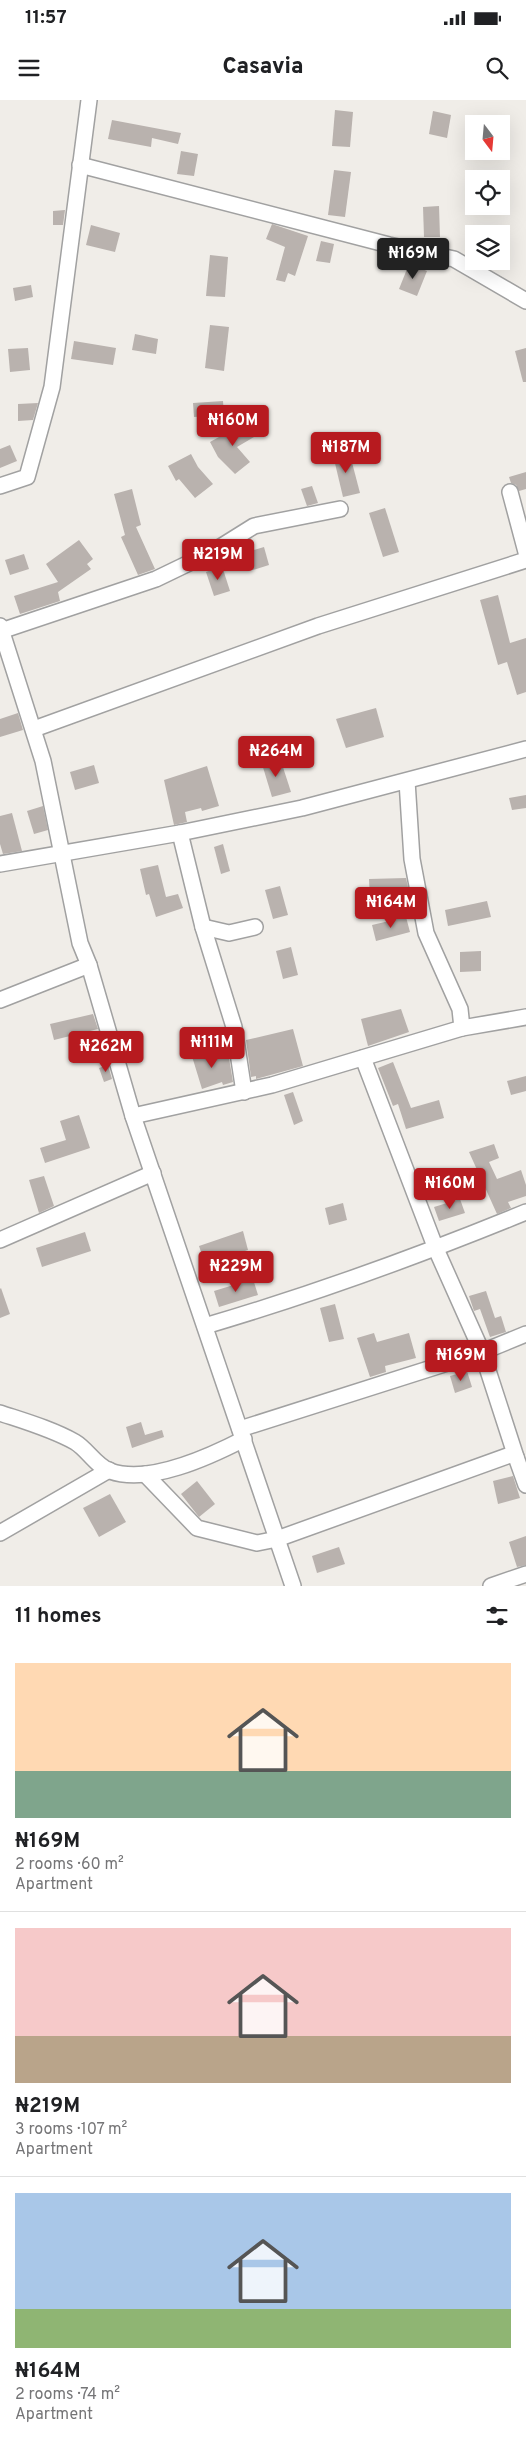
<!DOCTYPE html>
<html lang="en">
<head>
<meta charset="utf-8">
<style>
  :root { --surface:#fff; --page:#f6f6f6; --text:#202124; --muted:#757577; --line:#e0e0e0; --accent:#b71a1f }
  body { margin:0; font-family:Overpass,sans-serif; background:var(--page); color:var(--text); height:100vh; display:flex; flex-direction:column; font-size:19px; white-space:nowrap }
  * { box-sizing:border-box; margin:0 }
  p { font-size:16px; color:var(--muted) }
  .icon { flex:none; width:28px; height:28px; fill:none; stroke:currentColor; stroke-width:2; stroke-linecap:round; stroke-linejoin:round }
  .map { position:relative; height:1486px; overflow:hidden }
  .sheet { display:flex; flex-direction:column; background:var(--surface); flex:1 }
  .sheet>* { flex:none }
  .needle { width:32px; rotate:164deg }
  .tools { position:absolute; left:465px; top:15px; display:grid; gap:10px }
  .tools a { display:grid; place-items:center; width:45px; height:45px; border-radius:0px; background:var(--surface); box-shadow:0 5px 20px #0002; font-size:25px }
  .price { position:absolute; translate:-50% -42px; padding:0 11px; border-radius:5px; background:var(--accent); color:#fff; font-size:16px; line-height:32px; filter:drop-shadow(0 1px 2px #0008) }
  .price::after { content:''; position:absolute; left:50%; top:30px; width:15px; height:11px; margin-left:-8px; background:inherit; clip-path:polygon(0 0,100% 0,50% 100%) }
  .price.on { background:#222; color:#fff }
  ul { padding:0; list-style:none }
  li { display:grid; align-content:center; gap:10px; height:265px; padding:0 15px }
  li+li { border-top:1px solid var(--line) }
  li span { display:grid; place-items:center; height:155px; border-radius:0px; color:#555 }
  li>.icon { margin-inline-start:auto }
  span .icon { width:90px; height:90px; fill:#fffc; stroke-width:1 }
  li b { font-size:21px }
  h2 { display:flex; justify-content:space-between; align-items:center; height:60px; padding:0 15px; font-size:21px }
  .status { display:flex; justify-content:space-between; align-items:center; height:35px; padding:0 25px; background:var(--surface); direction:ltr }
  .status svg { height:14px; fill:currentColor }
  header { display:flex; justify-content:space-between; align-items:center; height:65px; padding:0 15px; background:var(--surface); font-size:22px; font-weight:800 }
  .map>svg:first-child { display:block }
  .building { fill:#b9b2ae }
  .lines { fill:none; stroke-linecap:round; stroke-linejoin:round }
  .minor-casing { stroke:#a1a1a1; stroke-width:18 }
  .minor { stroke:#fff; stroke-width:15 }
</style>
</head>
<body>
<div class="status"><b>11:57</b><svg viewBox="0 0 49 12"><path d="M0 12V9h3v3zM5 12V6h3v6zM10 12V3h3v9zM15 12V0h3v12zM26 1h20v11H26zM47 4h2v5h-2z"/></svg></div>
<header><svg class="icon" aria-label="menu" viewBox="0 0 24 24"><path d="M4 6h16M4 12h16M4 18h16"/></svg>Casavia<svg class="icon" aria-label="search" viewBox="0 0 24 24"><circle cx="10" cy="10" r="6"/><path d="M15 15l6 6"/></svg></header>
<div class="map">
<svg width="526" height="1486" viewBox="0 0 526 1486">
  <rect width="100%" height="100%" fill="#f0ede8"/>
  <g class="building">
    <path d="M335 10 353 12 350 47 332 46Z"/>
    <path d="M433 11 451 15 447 38 429 34Z"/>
    <path d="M112 20 181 33 178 44 152 38 151 47 108 39Z"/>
    <path d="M181 51 198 54 194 76 177 74Z"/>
    <path d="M334 70 351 72 345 117 328 115Z"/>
    <path d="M439 106 440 137H424L423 107Z"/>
    <path d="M65 110 63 125H53V111Z"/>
    <path d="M272 124 308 136 295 176 288 173 285 182 276 180 285 147 266 139Z"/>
    <path d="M91 125 120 133 115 152 86 145Z"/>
    <path d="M321 141 334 144 330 163 316 161Z"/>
    <path d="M210 155 228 157 225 197 206 196Z"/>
    <path d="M409 164 427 171 417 196 399 189Z"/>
    <path d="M31 185 33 197 15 201 13 188Z"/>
    <path d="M210 225 229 227 224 271 205 268Z"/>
    <path d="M135 234 158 239 156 254 132 250Z"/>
    <path d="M74 241 116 248 113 265 71 259Z"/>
    <path d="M28 248 30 270 10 272 8 249Z"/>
    <path d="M526 248V282H523L515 251Z"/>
    <path d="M223 301 224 315 194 317 193 303Z"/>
    <path d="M38 303 33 320 18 321V304Z"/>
    <path d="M246 322 254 337 237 347 250 362 235 374 218 357 210 342Z"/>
    <path d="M10 345 17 361 0 368V349Z"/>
    <path d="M349 351 360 393 343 397 333 355Z"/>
    <path d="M191 354 198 367 213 384 195 398 179 379 176 381 168 366Z"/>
    <path d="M526 372V389L519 391 516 385 511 383 509 377Z"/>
    <path d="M312 386 318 403 307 406 301 389Z"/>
    <path d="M132 389 141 425 136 427 155 469 138 475 121 437 125 435 114 394Z"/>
    <path d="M385 408 399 452 383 457 369 413Z"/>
    <path d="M79 440 93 459 87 464 91 469 58 492 60 501 20 514 14 496 58 482 46 464Z"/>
    <path d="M264 447 269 465 253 470 247 452Z"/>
    <path d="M24 454 29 469 10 475 5 460Z"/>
    <path d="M222 466 230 491 214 496 206 472Z"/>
    <path d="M498 495 510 543 526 538V592L517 595 507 562 498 565 480 500Z"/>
    <path d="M376 608 384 637 346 648 336 619Z"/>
    <path d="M18 613 23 630 0 637V619Z"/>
    <path d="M280 658 291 692 272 697 262 664Z"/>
    <path d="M94 665 99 683 75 690 70 672Z"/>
    <path d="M207 666 219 706 202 711 201 708 185 712 187 722 174 725 164 680Z"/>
    <path d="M526 695V708L512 710 509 698Z"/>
    <path d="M43 706 48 730 34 734 27 711Z"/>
    <path d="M12 713 22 751 3 754 0 744V716Z"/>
    <path d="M223 744 230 771 221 774 214 747Z"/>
    <path d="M158 765 166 797 178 794 183 808 156 817 149 794 146 795 140 769Z"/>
    <path d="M406 778 410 796 370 798 369 779Z"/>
    <path d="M280 786 288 815 273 819 265 790Z"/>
    <path d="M487 801 491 817 448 826 445 810Z"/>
    <path d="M406 817 410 832 376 841 372 825Z"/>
    <path d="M291 847 298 875 283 879 276 851Z"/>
    <path d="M481 851V871L460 872V852Z"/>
    <path d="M401 909 409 932 368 946 361 919Z"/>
    <path d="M93 914 98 929 54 940 50 924Z"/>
    <path d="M293 929 303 966 256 979V976L251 977 246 940Z"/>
    <path d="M205 949 208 958 228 952 233 982 223 985 222 982 202 989 191 953Z"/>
    <path d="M393 962 411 1008 439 1000 444 1018 406 1029 398 1004 393 1006 378 968Z"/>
    <path d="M108 965 112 979 104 982 99 968Z"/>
    <path d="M526 976V991L511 995 507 981Z"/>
    <path d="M293 992 303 1021 294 1025 284 995Z"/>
    <path d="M79 1015 90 1048 45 1063 40 1048 66 1040 60 1021Z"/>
    <path d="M494 1044 499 1058 489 1062 497 1079 521 1070 526 1085V1096L508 1102 511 1108 497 1114 469 1052Z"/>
    <path d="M44 1076 54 1106 39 1113 29 1080Z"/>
    <path d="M460 1099 465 1113 439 1121 434 1107Z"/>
    <path d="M343 1103 347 1120 329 1125 325 1108Z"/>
    <path d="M243 1131 248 1150 205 1164 199 1146Z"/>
    <path d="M85 1132 91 1151 42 1167 36 1148Z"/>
    <path d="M253 1179 258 1195 219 1207 214 1191Z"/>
    <path d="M1 1188 10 1214 0 1218V1189Z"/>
    <path d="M486 1191 495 1218 501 1216 506 1232 490 1237 480 1209 474 1211 469 1196Z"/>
    <path d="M335 1204 344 1239 329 1242 320 1208Z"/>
    <path d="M374 1233 377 1242 409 1233 416 1258 385 1266 386 1272 370 1277 357 1238Z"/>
    <path d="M467 1271 472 1287 455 1293 450 1276Z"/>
    <path d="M141 1322 145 1335 162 1330 164 1337 132 1348 126 1327Z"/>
    <path d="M513 1376 520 1398 498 1404 493 1381Z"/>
    <path d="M197 1381 215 1404 199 1417 181 1394Z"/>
    <path d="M110 1394 126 1422 99 1437 83 1408Z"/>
    <path d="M526 1436V1465L517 1467 509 1442Z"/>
    <path d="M339 1447 345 1464 317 1473 312 1456Z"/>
  </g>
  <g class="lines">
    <g class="minor-casing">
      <g id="minor">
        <path d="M80 65 389 145 454 159 526 201"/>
        <path d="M0 386 27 377 52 287 89 0"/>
        <path d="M510 392 526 452"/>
        <path d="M0 526 43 661 80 843 89 865 133 1016 293 1486"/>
        <path d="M1 531 156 479 214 451 254 426 340 409"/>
        <path d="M34 629 318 526 526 460"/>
        <path d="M180 733 203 827 234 927 244 992"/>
        <path d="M0 764 180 733 302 708 526 649"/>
        <path d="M203 827 229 833 255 827"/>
        <path d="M0 900 89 865"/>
        <path d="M462 928 526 917"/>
        <path d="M363 958 436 1149 482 1252 516 1357"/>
        <path d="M133 1016 272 985 462 928 460 909 426 833 412 759 407 681"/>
        <path d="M0 1140 153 1073"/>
        <path d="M205 1226C314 1194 421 1155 526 1112"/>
        <path d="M0 1313C24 1321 52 1329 75 1342 87 1349 96 1366 110 1371 149 1385 209 1357 244 1339"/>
        <path d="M240 1329 482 1252 526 1234"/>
        <path d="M145 1374 197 1428 257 1443 277 1439 510 1355 516 1357 526 1385"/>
        <path d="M0 1433 109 1370"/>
        <path d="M491 1486 526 1474"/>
      </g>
    </g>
    <use href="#minor" class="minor"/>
  </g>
</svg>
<div class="tools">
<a><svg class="needle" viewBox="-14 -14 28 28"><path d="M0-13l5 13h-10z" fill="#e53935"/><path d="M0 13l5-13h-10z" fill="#757577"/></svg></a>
<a><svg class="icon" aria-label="locate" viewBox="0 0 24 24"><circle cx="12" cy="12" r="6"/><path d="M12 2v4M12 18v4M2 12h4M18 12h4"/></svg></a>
<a><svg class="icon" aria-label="layers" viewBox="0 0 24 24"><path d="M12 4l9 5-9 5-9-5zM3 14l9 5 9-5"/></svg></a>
</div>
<b class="price on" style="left:413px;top:180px">₦169M</b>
<b class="price" style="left:233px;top:347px">₦160M</b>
<b class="price" style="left:346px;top:374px">₦187M</b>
<b class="price" style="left:218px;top:481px">₦219M</b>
<b class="price" style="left:276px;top:678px">₦264M</b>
<b class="price" style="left:391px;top:829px">₦164M</b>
<b class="price" style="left:212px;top:969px">₦111M</b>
<b class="price" style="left:106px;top:973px">₦262M</b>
<b class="price" style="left:450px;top:1110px">₦160M</b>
<b class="price" style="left:236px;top:1193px">₦229M</b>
<b class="price" style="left:461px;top:1282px">₦169M</b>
</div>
<section class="sheet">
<h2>11 homes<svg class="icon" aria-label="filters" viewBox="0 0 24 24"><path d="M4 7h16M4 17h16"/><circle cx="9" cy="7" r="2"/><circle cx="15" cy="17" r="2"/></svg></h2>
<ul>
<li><span style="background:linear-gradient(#ffd9b3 70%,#7fa58c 0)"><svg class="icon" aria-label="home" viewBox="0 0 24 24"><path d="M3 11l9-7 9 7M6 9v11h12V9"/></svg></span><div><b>₦169M</b><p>2 rooms · 60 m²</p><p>Apartment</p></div></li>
<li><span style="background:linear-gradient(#f6c9c9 70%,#b9a48a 0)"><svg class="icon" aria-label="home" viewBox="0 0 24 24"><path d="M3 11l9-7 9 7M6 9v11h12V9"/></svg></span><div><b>₦219M</b><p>3 rooms · 107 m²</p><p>Apartment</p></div></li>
<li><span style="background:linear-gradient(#a9c7e8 75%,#8fb573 0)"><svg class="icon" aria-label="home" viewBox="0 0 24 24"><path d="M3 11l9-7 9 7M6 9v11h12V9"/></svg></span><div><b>₦164M</b><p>2 rooms · 74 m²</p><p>Apartment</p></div></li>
</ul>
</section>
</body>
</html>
